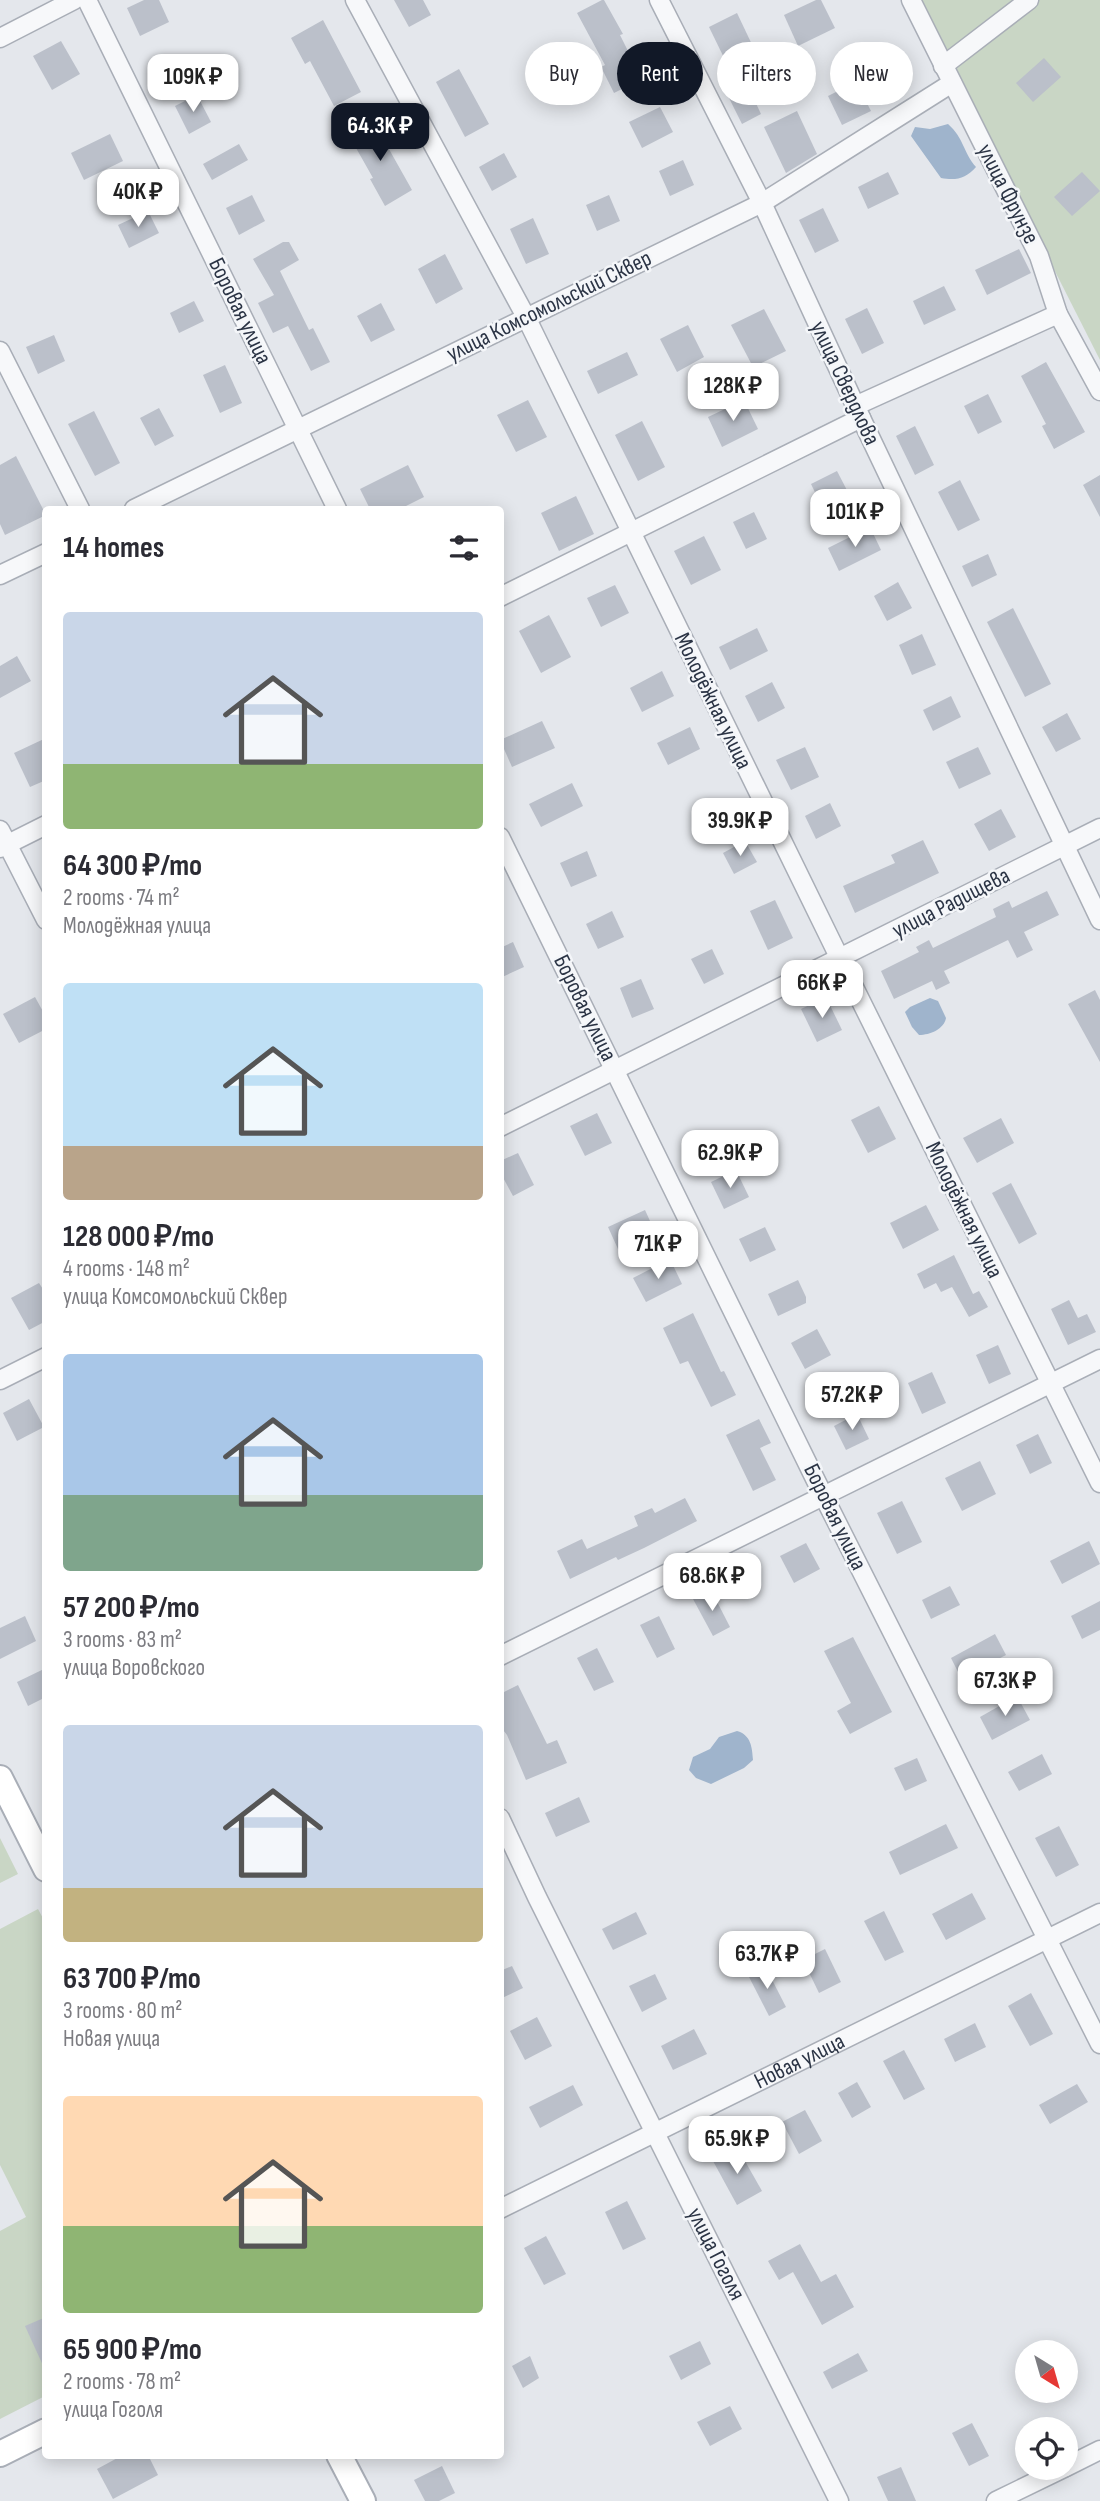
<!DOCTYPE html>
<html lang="en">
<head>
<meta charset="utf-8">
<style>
  :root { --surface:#fff; --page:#f2f2f3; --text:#2b2b33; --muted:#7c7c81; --accent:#111827 }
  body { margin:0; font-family:"Sofia Sans Condensed",sans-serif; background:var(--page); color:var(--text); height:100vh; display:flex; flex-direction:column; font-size:26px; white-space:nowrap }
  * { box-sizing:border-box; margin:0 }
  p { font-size:23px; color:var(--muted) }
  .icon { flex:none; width:38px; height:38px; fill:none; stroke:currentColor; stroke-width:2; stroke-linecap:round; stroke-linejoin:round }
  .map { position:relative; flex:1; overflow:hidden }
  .panel { position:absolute; left:42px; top:506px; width:462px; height:1953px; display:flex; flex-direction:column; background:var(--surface); border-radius:7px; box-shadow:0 4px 18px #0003 }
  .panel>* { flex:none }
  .guide { position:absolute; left:525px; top:42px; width:469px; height:63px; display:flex; gap:14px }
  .needle { width:46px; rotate:143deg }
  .tools { position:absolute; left:1015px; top:2340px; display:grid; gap:14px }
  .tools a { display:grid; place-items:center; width:63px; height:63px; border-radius:50%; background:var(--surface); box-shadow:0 4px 18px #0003; font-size:35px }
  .price { position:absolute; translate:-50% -60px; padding:0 16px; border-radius:14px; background:#fff; color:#222; font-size:23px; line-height:46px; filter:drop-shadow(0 2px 4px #0008) }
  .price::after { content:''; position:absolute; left:50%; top:42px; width:21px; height:16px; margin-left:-10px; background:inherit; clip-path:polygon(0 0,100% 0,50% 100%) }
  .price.current { background:var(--accent); color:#fff }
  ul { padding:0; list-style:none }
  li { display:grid; align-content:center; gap:14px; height:371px; padding:0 21px }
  li span { display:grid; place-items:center; height:217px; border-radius:7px; color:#555 }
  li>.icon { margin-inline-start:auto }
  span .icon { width:126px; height:126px; fill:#fffc; stroke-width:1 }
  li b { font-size:30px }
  h2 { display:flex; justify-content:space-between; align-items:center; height:84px; padding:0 21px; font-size:30px }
  .tag { padding:0 24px; border-radius:32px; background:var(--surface); box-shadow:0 4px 18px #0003; font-size:24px; line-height:63px }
  .tag.current { background:var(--accent); color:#fff }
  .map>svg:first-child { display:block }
  .green { fill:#c9d6c5 }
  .water { fill:#9fb4cc }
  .building { fill:#bbc0ca }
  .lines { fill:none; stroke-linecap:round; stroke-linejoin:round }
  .street-casing { stroke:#a9aeb7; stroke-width:21 }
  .secondary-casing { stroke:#a9aeb7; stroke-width:28 }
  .street { stroke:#f7f8fa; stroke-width:18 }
  .secondary { stroke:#fff; stroke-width:24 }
  .labels { text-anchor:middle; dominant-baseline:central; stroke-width:5; stroke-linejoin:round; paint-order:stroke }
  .street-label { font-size:23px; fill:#2b3445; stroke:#f4f6f9 }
</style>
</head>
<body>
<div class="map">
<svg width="1100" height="2501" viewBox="0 0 1100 2501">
  <rect width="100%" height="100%" fill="#e4e7ec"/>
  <g class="green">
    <path d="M922 0H1100V360L959 82Z"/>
    <path d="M0 1838 18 1874 0 1883Z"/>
    <path d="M38 1909 46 1924 45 2396 0 2419V2231L26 2217 0 2165V1929Z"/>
  </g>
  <g class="water">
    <path d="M948 124C964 138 963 152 976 167 966 178 957 181 941 178L911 136 915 127 930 129Z"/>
    <path d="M930 998 938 1001 946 1018C944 1029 930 1035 919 1035L912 1027 905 1012 910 1007Z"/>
    <path d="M737 1731C751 1735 752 1747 753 1760L744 1768 711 1784 696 1778 689 1770 693 1757 710 1749 719 1737Z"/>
  </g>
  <g class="building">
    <path d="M144 0H159L169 22 140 36 127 8Z"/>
    <path d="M394 0H423L431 15 409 27Z"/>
    <path d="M602 0H604L623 34 620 35 642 79 614 93 601 67 605 65 577 13Z"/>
    <path d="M816 0H821L835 28 798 46 784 15Z"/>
    <path d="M737 13 756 53 728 66 709 27Z"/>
    <path d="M323 20 361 92 334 106 310 61 305 64 291 38Z"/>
    <path d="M61 41 80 74 52 90 33 56Z"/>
    <path d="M1044 58 1061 77 1033 102 1016 83Z"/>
    <path d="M459 69 489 124 465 137 436 82Z"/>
    <path d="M745 80 761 114 742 124 725 90Z"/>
    <path d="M856 82 871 111 842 125 828 96Z"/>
    <path d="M197 95 211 122 189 134 175 106Z"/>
    <path d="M660 107 673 132 642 148 629 122Z"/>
    <path d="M797 111 817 154 786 173 764 127Z"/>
    <path d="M372 119 412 190 385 206 370 179 373 178 347 132Z"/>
    <path d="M110 134 123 161 84 180 71 153Z"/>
    <path d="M239 144 248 160 212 180 203 164Z"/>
    <path d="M504 153 517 177 492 191 479 167Z"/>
    <path d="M683 160 694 185 670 196 659 171Z"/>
    <path d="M888 172 899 194 868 209 858 187Z"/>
    <path d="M1082 172 1100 191 1072 216 1054 197Z"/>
    <path d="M252 195 265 221 239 235 226 208Z"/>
    <path d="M609 195 620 221 597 231 586 205Z"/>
    <path d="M823 208 839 241 815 253 799 220Z"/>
    <path d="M148 211 159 233 129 248 118 225Z"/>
    <path d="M533 218 549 254 526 264 510 229Z"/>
    <path d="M283 242H289L299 260 280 271 309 330 313 328 330 362 311 371 288 326 273 333 258 303 274 295 253 259Z"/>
    <path d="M1019 249 1031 273 987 295 975 270Z"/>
    <path d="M445 254 463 289 436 304 418 269Z"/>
    <path d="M944 286 956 310 924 325 913 301Z"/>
    <path d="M194 301 204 321 179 333 170 313Z"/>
    <path d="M381 303 395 330 371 342 357 316Z"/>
    <path d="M867 308 884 343 862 354 845 319Z"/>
    <path d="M764 309 786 351 753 367 731 325Z"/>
    <path d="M688 325 704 357 677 372 660 339Z"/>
    <path d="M54 335 65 361 38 374 26 347Z"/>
    <path d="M627 352 638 375 598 394 587 371Z"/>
    <path d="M1046 362 1085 432 1054 449 1042 426 1046 424 1021 376Z"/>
    <path d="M225 365 242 403 220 413 203 375Z"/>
    <path d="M988 394 1002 422 978 434 964 406Z"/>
    <path d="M528 400 547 437 516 452 497 415Z"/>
    <path d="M744 400 758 429 722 447 708 417Z"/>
    <path d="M159 408 174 436 155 446 140 418Z"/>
    <path d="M94 411 120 463 95 476 68 424Z"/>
    <path d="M642 421 665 467 638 481 615 435Z"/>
    <path d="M915 426 934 465 915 475 896 436Z"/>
    <path d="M16 456 46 515 5 535 0 524V465Z"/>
    <path d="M408 465 424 497 400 509H370L360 489Z"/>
    <path d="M837 471 851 498 824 511 811 484Z"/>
    <path d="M1100 475V517L1083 485Z"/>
    <path d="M960 480 980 520 958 531 938 492Z"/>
    <path d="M576 496 594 534 559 551 541 513Z"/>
    <path d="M754 512 767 539 746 549 733 522Z"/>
    <path d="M870 527 881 550 839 571 828 548Z"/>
    <path d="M704 536 721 570 691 585 674 551Z"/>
    <path d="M988 554 997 575 972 587 962 566Z"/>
    <path d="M898 582 912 608 887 621 874 596Z"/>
    <path d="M615 585 629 613 601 627 587 598Z"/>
    <path d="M1013 608 1051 684 1025 697 987 622Z"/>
    <path d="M549 615 571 657 541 673 519 631Z"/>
    <path d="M757 628 768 651 730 670 719 647Z"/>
    <path d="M922 634 936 665 912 675 899 645Z"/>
    <path d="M17 656 31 681 0 698V666Z"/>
    <path d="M662 671 674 696 642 712 630 688Z"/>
    <path d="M772 682 785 708 758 722 745 696Z"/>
    <path d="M951 696 961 717 933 731 923 710Z"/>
    <path d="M1067 713 1081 739 1056 752 1042 727Z"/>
    <path d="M542 721 555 748 512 767 500 740Z"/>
    <path d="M690 727 700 749 668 765 657 743Z"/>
    <path d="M46 738V780L30 787 14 753Z"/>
    <path d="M805 747 819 777 791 790 776 760Z"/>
    <path d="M978 747 991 774 959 789 946 762Z"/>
    <path d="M572 783 583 806 541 827 529 804Z"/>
    <path d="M830 803 841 826 816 839 805 816Z"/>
    <path d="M1001 809 1016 837 989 851 974 824Z"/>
    <path d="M923 840 939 873 855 913 843 886 895 863 891 855Z"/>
    <path d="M745 841 757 862 734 874 723 853Z"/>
    <path d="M587 851 597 876 571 887 560 863Z"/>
    <path d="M1047 891 1059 915 1024 932 1033 950 1017 958 1008 940 944 971 950 983 936 990 932 981 894 999 881 971 919 952 916 947 929 940 933 948 996 917 993 909 1009 901 1012 908Z"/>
    <path d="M775 900 793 938 768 950 750 911Z"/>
    <path d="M612 911 624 937 598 949 586 924Z"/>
    <path d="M513 942 524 967 500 978V948Z"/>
    <path d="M712 949 724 974 704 984 691 959Z"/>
    <path d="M641 979 654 1009 632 1018 620 988Z"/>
    <path d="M1095 990 1100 1000V1062L1068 1004Z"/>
    <path d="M35 997 46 1017V1029L19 1043 3 1014Z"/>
    <path d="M826 997 842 1030 817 1042 801 1009Z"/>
    <path d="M879 1106 896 1139 868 1153 851 1120Z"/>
    <path d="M597 1113 612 1143 585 1156 570 1126Z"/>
    <path d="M1001 1118 1014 1143 977 1163 963 1138Z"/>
    <path d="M518 1153 534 1185 513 1196 500 1172V1161Z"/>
    <path d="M736 1170 749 1197 724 1209 711 1182Z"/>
    <path d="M1011 1183 1037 1234 1019 1244 992 1193Z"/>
    <path d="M926 1205 939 1230 903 1249 890 1223Z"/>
    <path d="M645 1210 655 1232 618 1249 608 1227Z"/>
    <path d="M765 1227 776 1250 750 1262 739 1239Z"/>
    <path d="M954 1255 973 1294 979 1291 988 1307 969 1317 952 1287 941 1292 936 1283 924 1289 917 1274Z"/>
    <path d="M670 1259 682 1284 646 1302 633 1278Z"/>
    <path d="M798 1280 806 1297V1303L778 1316 768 1294Z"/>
    <path d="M39 1283 46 1294V1321L29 1330 11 1298Z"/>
    <path d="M1069 1300 1078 1318 1087 1314 1096 1332 1068 1345 1051 1309Z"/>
    <path d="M693 1313 721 1372 724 1371 736 1395 711 1407 688 1361 680 1364 663 1328Z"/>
    <path d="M817 1329 831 1355 805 1369 791 1343Z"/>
    <path d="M998 1345 1011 1374 989 1384 976 1355Z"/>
    <path d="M932 1372 946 1403 922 1414 908 1383Z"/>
    <path d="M29 1399 44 1427 17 1441 3 1413Z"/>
    <path d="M857 1414 869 1439 846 1450 834 1426Z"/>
    <path d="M759 1419 771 1443 760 1448 776 1480 753 1491 726 1435Z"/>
    <path d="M1038 1434 1052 1463 1030 1474 1016 1445Z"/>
    <path d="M980 1461 996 1494 962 1511 945 1478Z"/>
    <path d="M685 1498 697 1521 644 1548 618 1560 616 1557 570 1579 557 1551 582 1539 587 1549 638 1526 634 1516 652 1508 655 1513Z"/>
    <path d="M902 1501 922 1542 897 1554 877 1513Z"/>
    <path d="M1089 1541 1100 1564 1062 1584 1050 1561Z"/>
    <path d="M806 1543 820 1569 794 1583 780 1556Z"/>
    <path d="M950 1586 960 1605 931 1619 922 1600Z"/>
    <path d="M711 1590 730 1627 713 1636 693 1599Z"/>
    <path d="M1100 1601V1630L1082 1639 1071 1616Z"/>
    <path d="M25 1616 36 1641 0 1659V1628Z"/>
    <path d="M659 1616 675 1649 657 1658 640 1625Z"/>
    <path d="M995 1634 1006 1655 961 1678 951 1658Z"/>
    <path d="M853 1637 892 1712 850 1734 837 1711 851 1703 824 1651Z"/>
    <path d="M597 1648 614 1682 594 1691 577 1658Z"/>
    <path d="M46 1668V1697L28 1706 17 1682Z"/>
    <path d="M518 1685 547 1744 557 1740 567 1763 526 1780 507 1735 500 1726V1694Z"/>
    <path d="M1017 1696 1030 1720 992 1740 980 1717Z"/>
    <path d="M1042 1754 1052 1774 1019 1791 1008 1772Z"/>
    <path d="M917 1758 927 1781 905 1791 894 1768Z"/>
    <path d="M579 1797 590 1822 556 1837 545 1813Z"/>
    <path d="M946 1824 958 1848 900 1875 889 1852Z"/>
    <path d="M1059 1826 1079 1865 1056 1877 1035 1838Z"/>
    <path d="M972 1893 986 1919 946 1940 932 1914Z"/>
    <path d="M884 1911 904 1952 885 1961 864 1921Z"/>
    <path d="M636 1912 647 1934 613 1950 602 1929Z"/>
    <path d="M825 1949 841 1982 819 1993 803 1960Z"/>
    <path d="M512 1966 523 1988 500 1999V1971Z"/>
    <path d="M765 1966 786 2007 769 2016 748 1975Z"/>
    <path d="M655 1974 667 1999 642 2012 629 1986Z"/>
    <path d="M1031 1993 1053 2034 1030 2046 1008 2006Z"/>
    <path d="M537 2017 552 2046 525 2060 510 2031Z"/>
    <path d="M975 2023 986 2047 955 2062 944 2039Z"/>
    <path d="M694 2029 707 2054 673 2070 661 2046Z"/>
    <path d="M904 2050 925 2089 904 2100 883 2061Z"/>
    <path d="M857 2082 871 2107 852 2118 838 2093Z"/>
    <path d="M1077 2084 1088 2102 1050 2124 1039 2105Z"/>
    <path d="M573 2085 583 2105 540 2128 529 2107Z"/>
    <path d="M805 2110 822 2141 799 2154 782 2122Z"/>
    <path d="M737 2147 762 2191 737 2205 713 2161Z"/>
    <path d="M627 2201 646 2239 623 2250 605 2212Z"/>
    <path d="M546 2236 566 2274 544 2285 524 2248Z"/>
    <path d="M800 2244 821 2282 836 2274 854 2307 822 2325 793 2272 779 2280 768 2261Z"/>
    <path d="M46 2317V2372L25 2326Z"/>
    <path d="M700 2341 711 2364 681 2380 669 2356Z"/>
    <path d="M858 2353 868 2371 832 2389 823 2372Z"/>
    <path d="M530 2356 539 2378 523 2388 512 2366Z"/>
    <path d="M730 2406 742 2429 710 2446 697 2422Z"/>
    <path d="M972 2423 989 2456 969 2466 952 2433Z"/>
    <path d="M123 2455H148L158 2475 113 2499 97 2469Z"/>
    <path d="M442 2466 455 2493 439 2501H425L414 2480Z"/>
    <path d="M901 2467 916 2501H888L877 2477Z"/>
  </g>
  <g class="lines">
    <g class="street-casing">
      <g id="street">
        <path d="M87 0 337 509"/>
        <path d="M355 0 526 317 840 959 1100 1483"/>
        <path d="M659 0 762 203 861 418 1100 920"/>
        <path d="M911 0 1039 256 1058 314 1100 391"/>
        <path d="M0 38 74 0"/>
        <path d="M943 66 1029 0"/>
        <path d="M0 351 80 509"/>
        <path d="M855 406 1058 314"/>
        <path d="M134 509 762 203 952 83"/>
        <path d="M0 575 46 553"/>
        <path d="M500 597 861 418"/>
        <path d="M0 830 46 920"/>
        <path d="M500 837 823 1495 1100 2044"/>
        <path d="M0 848 46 825"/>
        <path d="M500 1127 1100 828"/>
        <path d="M0 1380 46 1357"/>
        <path d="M500 1656 1100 1359"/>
        <path d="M500 1818 537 1897 839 2501"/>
        <path id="s1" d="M500 2209 1100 1913"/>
        <path d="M1066 2467 1100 2450"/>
        <path d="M996 2501 1064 2468"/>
      </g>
    </g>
    <g class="secondary-casing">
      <g id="secondary">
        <path d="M0 1778 46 1869"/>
        <path d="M0 2454 46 2431"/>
        <path d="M339 2455 363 2501"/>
      </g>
    </g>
    <use href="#street" class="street"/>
    <use href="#secondary" class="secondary"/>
  </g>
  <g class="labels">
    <g class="street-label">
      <text transform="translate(1008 194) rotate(63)">улица Фрунзе</text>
      <text transform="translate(549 306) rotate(-26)">улица Комсомольский Сквер</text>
      <text transform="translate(240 311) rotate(64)">Боровая улица</text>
      <text transform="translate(845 383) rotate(65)">улица Свердлова</text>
      <text transform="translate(713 701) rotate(64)">Молодёжная улица</text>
      <text transform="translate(951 903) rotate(-27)">улица Радищева</text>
      <text transform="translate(585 1008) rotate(64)">Боровая улица</text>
      <text transform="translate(964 1210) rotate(64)">Молодёжная улица</text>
      <text transform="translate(835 1517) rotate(64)">Боровая улица</text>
      <text stroke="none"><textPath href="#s1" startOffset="334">Новая улица</textPath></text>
      <text transform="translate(716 2254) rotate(63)">улица Гоголя</text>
    </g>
  </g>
</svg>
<div class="tools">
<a><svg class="needle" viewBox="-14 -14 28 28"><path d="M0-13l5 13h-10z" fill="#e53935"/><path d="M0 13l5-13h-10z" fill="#7c7c81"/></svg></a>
<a><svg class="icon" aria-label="locate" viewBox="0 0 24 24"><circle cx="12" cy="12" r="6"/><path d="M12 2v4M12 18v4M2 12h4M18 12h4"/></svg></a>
</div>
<b class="price" style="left:193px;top:114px">109K ₽</b>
<b class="price current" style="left:380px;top:163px">64.3K ₽</b>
<b class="price" style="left:138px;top:229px">40K ₽</b>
<b class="price" style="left:733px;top:423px">128K ₽</b>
<b class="price" style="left:855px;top:549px">101K ₽</b>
<b class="price" style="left:740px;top:858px">39.9K ₽</b>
<b class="price" style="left:822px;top:1020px">66K ₽</b>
<b class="price" style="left:730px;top:1190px">62.9K ₽</b>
<b class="price" style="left:658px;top:1281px">71K ₽</b>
<b class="price" style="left:852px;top:1432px">57.2K ₽</b>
<b class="price" style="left:712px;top:1613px">68.6K ₽</b>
<b class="price" style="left:1005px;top:1718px">67.3K ₽</b>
<b class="price" style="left:767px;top:1991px">63.7K ₽</b>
<b class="price" style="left:737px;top:2176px">65.9K ₽</b>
<div class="guide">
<a class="tag">Buy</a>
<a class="tag current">Rent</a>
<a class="tag">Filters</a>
<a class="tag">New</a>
</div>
<section class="panel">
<h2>14 homes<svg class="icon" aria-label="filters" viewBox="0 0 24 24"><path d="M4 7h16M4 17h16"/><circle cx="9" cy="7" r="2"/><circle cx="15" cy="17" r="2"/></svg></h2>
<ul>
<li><span style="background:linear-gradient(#c9d6e8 70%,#8fb573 0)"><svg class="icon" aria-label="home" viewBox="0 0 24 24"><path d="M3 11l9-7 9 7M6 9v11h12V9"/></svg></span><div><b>64 300 ₽/mo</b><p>2 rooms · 74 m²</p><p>Молодёжная улица</p></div></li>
<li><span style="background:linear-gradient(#bfe0f5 75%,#b9a48a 0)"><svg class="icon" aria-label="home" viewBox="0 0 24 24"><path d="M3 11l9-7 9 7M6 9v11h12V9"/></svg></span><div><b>128 000 ₽/mo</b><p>4 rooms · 148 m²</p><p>улица Комсомольский Сквер</p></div></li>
<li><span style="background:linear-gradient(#a9c7e8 65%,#7fa58c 0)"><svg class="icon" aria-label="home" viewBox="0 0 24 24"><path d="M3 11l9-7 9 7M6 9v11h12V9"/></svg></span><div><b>57 200 ₽/mo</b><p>3 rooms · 83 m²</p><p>улица Воровского</p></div></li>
<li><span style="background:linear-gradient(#c9d6e8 75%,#c2b280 0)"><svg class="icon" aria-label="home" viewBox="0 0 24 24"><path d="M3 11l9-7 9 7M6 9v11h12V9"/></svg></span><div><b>63 700 ₽/mo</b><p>3 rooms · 80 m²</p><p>Новая улица</p></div></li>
<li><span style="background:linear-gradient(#ffd9b3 60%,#8fb573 0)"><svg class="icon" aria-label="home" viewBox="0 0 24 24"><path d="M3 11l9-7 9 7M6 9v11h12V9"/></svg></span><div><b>65 900 ₽/mo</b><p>2 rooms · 78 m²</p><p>улица Гоголя</p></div></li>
</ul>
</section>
</div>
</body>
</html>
